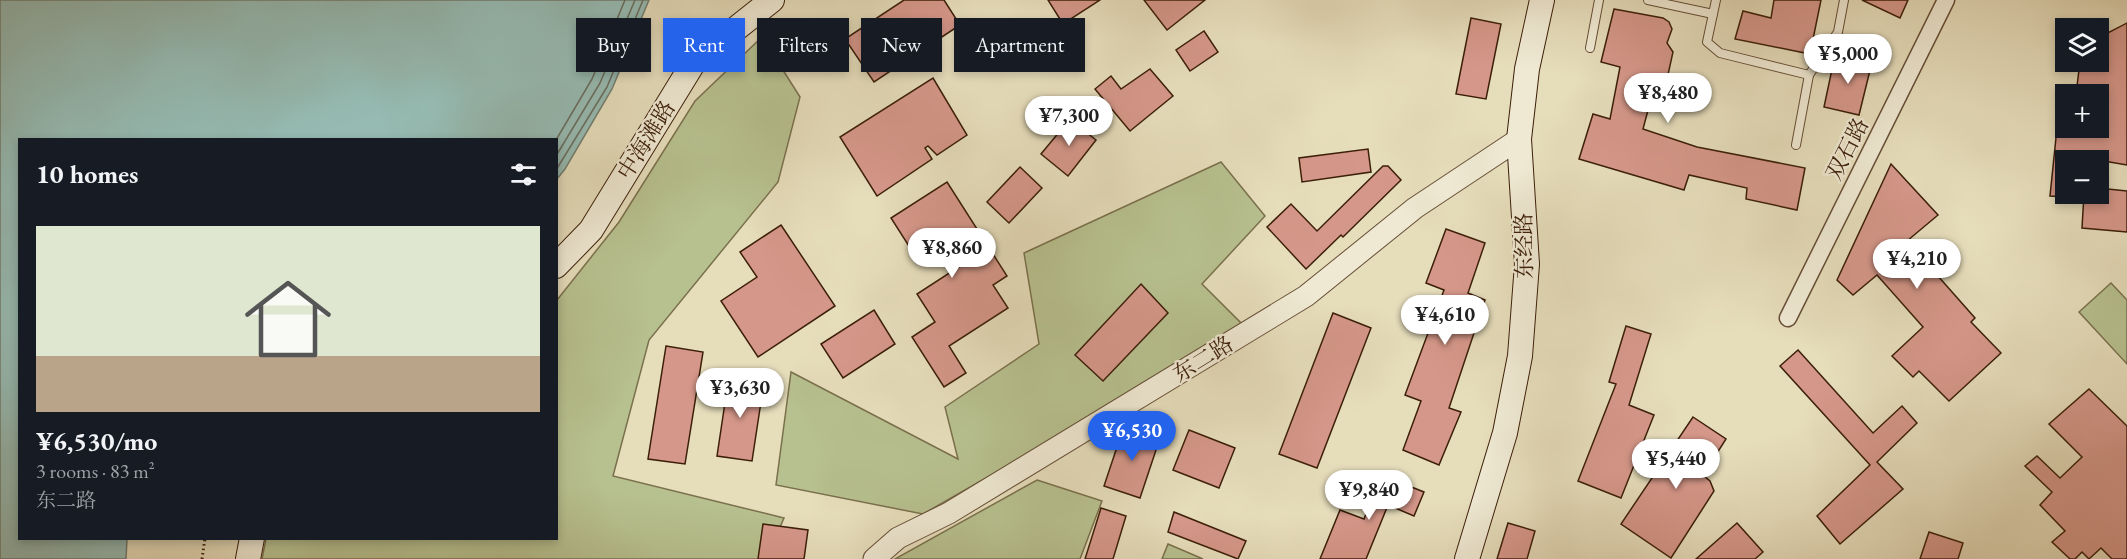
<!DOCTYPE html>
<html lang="en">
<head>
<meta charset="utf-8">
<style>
  :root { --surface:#171b24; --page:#242831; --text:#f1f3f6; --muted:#9ea1a6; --line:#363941; --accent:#2563eb }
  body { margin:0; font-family:"EB Garamond","Noto Serif SC",serif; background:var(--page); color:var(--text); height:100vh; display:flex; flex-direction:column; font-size:22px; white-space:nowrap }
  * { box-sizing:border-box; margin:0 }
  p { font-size:20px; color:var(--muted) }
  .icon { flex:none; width:33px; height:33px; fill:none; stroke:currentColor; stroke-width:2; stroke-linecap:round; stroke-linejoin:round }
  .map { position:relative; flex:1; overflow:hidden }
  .drawer { position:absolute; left:18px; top:138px; width:540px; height:402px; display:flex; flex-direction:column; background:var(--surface); border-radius:0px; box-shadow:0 3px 9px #0003 }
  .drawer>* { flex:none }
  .hud { position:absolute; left:576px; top:18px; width:570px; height:54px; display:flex; gap:12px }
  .controls { position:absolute; left:2055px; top:18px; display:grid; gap:12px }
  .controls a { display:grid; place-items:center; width:54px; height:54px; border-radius:0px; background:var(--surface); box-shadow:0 3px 9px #0003; font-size:30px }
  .price { position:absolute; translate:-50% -51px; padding:0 14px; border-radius:21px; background:#fff; color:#222; font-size:20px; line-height:39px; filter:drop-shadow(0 2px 3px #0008) }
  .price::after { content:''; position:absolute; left:50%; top:36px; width:18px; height:14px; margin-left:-9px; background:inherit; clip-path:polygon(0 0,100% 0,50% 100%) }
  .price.selected { background:var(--accent); color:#fff }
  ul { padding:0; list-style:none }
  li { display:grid; align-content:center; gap:12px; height:318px; padding:0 18px }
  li+li { border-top:2px solid var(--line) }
  li span { display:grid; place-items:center; height:186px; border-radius:0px; color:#555 }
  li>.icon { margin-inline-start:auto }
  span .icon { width:108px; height:108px; fill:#fffc; stroke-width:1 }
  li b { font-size:26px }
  h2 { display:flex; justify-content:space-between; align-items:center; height:72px; padding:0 18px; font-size:26px }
  .pill { padding:0 21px; border-radius:0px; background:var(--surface); box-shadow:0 3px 9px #0003; font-size:21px; line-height:54px }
  .pill.selected { background:var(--accent); color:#fff }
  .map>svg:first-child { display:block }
  .green { fill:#b7c08f; stroke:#7a704c; stroke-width:1.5 }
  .water { fill:#96bbb3; stroke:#727d6f; stroke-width:1.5 }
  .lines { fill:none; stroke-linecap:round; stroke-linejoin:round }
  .shore { stroke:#696d5e; stroke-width:1.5 }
  .building { fill:#d59789; stroke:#3c1f09; stroke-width:1.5 }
  .service-casing { stroke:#664e36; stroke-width:10 }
  .minor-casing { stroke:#664e36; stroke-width:19 }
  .tertiary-casing { stroke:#664e36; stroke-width:23 }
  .secondary-casing { stroke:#3c1f09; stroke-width:26 }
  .path { stroke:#3c1f09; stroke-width:3; stroke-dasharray:1.5 3; stroke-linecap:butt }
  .service { stroke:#efe9d3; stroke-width:8 }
  .minor { stroke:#efe9d3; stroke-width:16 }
  .tertiary { stroke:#efe9d3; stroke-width:21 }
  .secondary { stroke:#efe9d3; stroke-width:24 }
  .labels { text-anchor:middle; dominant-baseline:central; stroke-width:4.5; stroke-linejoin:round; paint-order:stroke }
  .street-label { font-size:22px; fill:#3c1f09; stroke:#efe9d3 }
</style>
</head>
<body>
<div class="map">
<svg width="2127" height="559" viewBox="0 0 2127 559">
  <rect width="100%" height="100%" fill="#e6ddbb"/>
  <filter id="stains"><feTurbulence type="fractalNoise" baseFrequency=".00333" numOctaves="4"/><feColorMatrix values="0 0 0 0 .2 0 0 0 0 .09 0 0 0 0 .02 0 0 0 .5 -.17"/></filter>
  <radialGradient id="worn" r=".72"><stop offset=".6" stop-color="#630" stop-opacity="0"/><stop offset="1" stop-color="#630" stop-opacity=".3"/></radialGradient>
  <g class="green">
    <path d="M762 37 800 97 778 182 649 340 613 476 784 518 766 559H262L266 539 556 538 557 300 619 222 695 101Z"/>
    <path d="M1221 162 1265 216 1202 284 1245 327 1218 345 923 514 776 485 791 372 958 459 945 407 1039 344 1024 253Z"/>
    <path d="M2111 283 2127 300V364L2079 312Z"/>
    <path d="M1037 480 1102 501 1080 559H895Z"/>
    <path d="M1168 544 1203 559H1162Z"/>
  </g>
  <path class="water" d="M0 0H649L612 89 565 169 557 179 556 140H20V538L127 539 126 559H0Z"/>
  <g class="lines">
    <g class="shore">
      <path d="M556 140 592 79 625 0"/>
      <path d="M556 156 600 83 635 0"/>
      <path d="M556 170 607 87 643 0"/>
    </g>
  </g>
  <g class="building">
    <path d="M904 0H944L960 25 874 82 845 39Z"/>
    <path d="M1048 0H1100L1063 24Z"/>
    <path d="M1144 0H1205L1167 30Z"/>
    <path d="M1774 0H1821L1810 54 1735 39 1743 11 1771 18Z"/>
    <path d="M1862 0H1908L1900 18Z"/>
    <path d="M1614 9 1663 18 1669 22 1672 29 1667 43 1673 52 1662 102 1651 99 1643 129 1697 147 1805 168 1797 210 1746 199 1747 188 1689 175 1684 190 1579 159 1593 114 1610 119 1620 67 1601 62Z"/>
    <path d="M1471 18 1501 24 1486 99 1456 94Z"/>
    <path d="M2127 23V165L2098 160H2066V197L2050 196 2057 128H2098V94H2076L2080 62H2098V38Z"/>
    <path d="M1204 31 1218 52 1190 71 1176 50Z"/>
    <path d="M1835 55 1872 62 1859 115 1824 107Z"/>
    <path d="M1150 69 1173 96 1130 131 1095 89 1111 76 1121 89Z"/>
    <path d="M933 78 967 135 937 155 928 146 925 148 932 159 877 196 840 137Z"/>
    <path d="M1070 119 1096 140 1068 176 1041 154Z"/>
    <path d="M1368 149 1371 172 1302 182 1299 158Z"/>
    <path d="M1891 164 1938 215 1907 241 1975 318 1971 322 2001 353 1949 401 1919 371 1913 377 1892 356 1923 327 1877 275 1853 295 1837 280Z"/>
    <path d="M1383 166H1388L1401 180 1343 237 1341 235 1306 269 1267 227 1291 204 1317 231Z"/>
    <path d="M1020 167 1042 188 1009 223 987 202Z"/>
    <path d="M947 182 1007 276 993 285 1008 308 949 346 966 373 944 387 912 337 935 322 917 294 968 261 949 231 914 254 891 218Z"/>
    <path d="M2098 188 2127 191V232L2082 228 2084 194H2098Z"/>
    <path d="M781 225 835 306 758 357 721 301 757 277 740 252Z"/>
    <path d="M1446 229 1485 243 1468 293 1485 300 1449 408 1461 412 1439 465 1403 450 1421 401 1405 395 1444 290 1426 283Z"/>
    <path d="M1141 284 1168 313 1103 381 1075 355Z"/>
    <path d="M874 310 895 344 843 378 821 344Z"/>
    <path d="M1333 313 1371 328 1317 468 1279 454Z"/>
    <path d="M1626 326 1651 334 1629 405 1654 415 1621 498 1578 481 1616 384 1609 382Z"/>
    <path d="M666 346 703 352 685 464 648 459Z"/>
    <path d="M1798 350 1873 433 1902 406 1917 423 1877 462 1903 489 1840 544 1817 516 1870 465 1780 366Z"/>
    <path d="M729 376 764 382 752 461 717 456Z"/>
    <path d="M2089 389 2127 426V559H2112L2101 548 2089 559 2082 552 2075 559H2070L2052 542 2065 531 2040 505 2052 492 2025 466 2037 456 2060 478 2082 457 2049 424Z"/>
    <path d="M1693 417 1726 439 1703 475 1710 481 1714 491 1671 558 1621 524Z"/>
    <path d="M1124 426 1160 438 1140 498 1104 486Z"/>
    <path d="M1189 430 1235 448 1219 488 1173 470Z"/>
    <path d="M1381 475 1424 492 1414 516 1388 505 1366 559H1320L1340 510 1364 519Z"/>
    <path d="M1101 508 1126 516 1113 559H1085Z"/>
    <path d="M1174 512 1246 541 1238 559 1168 532Z"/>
    <path d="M1508 523 1535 531 1527 559H1497Z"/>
    <path d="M1737 523 1763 552 1755 559H1696Z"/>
    <path d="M763 524 808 530 804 559H758Z"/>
    <path d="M1929 532 1963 543 1958 559H1920Z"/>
  </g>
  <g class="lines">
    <g class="service-casing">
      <g id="service">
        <path d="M1648 0 1713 14"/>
        <path d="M1716 0 1707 42 1720 53 1809 75"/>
        <path d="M1590 48 1599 0"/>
        <path d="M1796 145 1809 75 1838 32 1844 0"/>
      </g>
    </g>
    <g class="minor-casing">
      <path id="minor" d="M1788 318 1946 0"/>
    </g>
    <g class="tertiary-casing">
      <path id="tertiary" d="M874 559 898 538 949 513 1306 296 1415 208 1519 139"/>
    </g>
    <g class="secondary-casing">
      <g id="secondary">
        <path d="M556 266 591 230 694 62 772 0"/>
        <path d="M248 559 252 538"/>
        <path d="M1467 559 1505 433 1520 356 1527 264 1519 139 1527 69 1542 0"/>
      </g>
    </g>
    <path class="path" d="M202 559 205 538"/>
    <use href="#service" class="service"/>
    <use href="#minor" class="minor"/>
    <use href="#tertiary" class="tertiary"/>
    <use href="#secondary" class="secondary"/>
  </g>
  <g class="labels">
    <g class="street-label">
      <text transform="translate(646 140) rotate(-58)">中海滩路</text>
      <text transform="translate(1847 149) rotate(-63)">双石路</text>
      <text transform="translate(1524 246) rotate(-91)">东经路</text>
      <text transform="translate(1203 359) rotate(-32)">东二路</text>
    </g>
  </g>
  <rect width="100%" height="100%" filter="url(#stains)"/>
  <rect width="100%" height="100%" fill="url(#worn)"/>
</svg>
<div class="controls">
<a><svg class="icon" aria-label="layers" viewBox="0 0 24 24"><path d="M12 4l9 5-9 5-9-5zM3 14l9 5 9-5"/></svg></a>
<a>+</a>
<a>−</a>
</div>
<b class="price" style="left:1848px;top:85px">¥5,000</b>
<b class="price" style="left:1668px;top:124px">¥8,480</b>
<b class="price" style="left:1069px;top:147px">¥7,300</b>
<b class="price" style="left:952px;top:279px">¥8,860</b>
<b class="price" style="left:1917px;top:290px">¥4,210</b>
<b class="price" style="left:1445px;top:346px">¥4,610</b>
<b class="price" style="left:740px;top:419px">¥3,630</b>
<b class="price selected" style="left:1132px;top:462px">¥6,530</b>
<b class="price" style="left:1676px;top:490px">¥5,440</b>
<b class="price" style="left:1369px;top:521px">¥9,840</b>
<div class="hud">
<a class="pill">Buy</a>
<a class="pill selected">Rent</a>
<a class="pill">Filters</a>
<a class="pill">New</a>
<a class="pill">Apartment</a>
</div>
<section class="drawer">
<h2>10 homes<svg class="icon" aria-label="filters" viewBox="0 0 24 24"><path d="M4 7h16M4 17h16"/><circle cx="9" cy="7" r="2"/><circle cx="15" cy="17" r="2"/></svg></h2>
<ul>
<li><span style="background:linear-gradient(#dfe7d0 70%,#b9a48a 0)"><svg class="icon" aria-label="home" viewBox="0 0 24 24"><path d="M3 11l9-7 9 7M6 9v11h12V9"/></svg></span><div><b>¥6,530/mo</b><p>3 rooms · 83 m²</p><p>东二路</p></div></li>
</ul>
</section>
</div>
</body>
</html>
